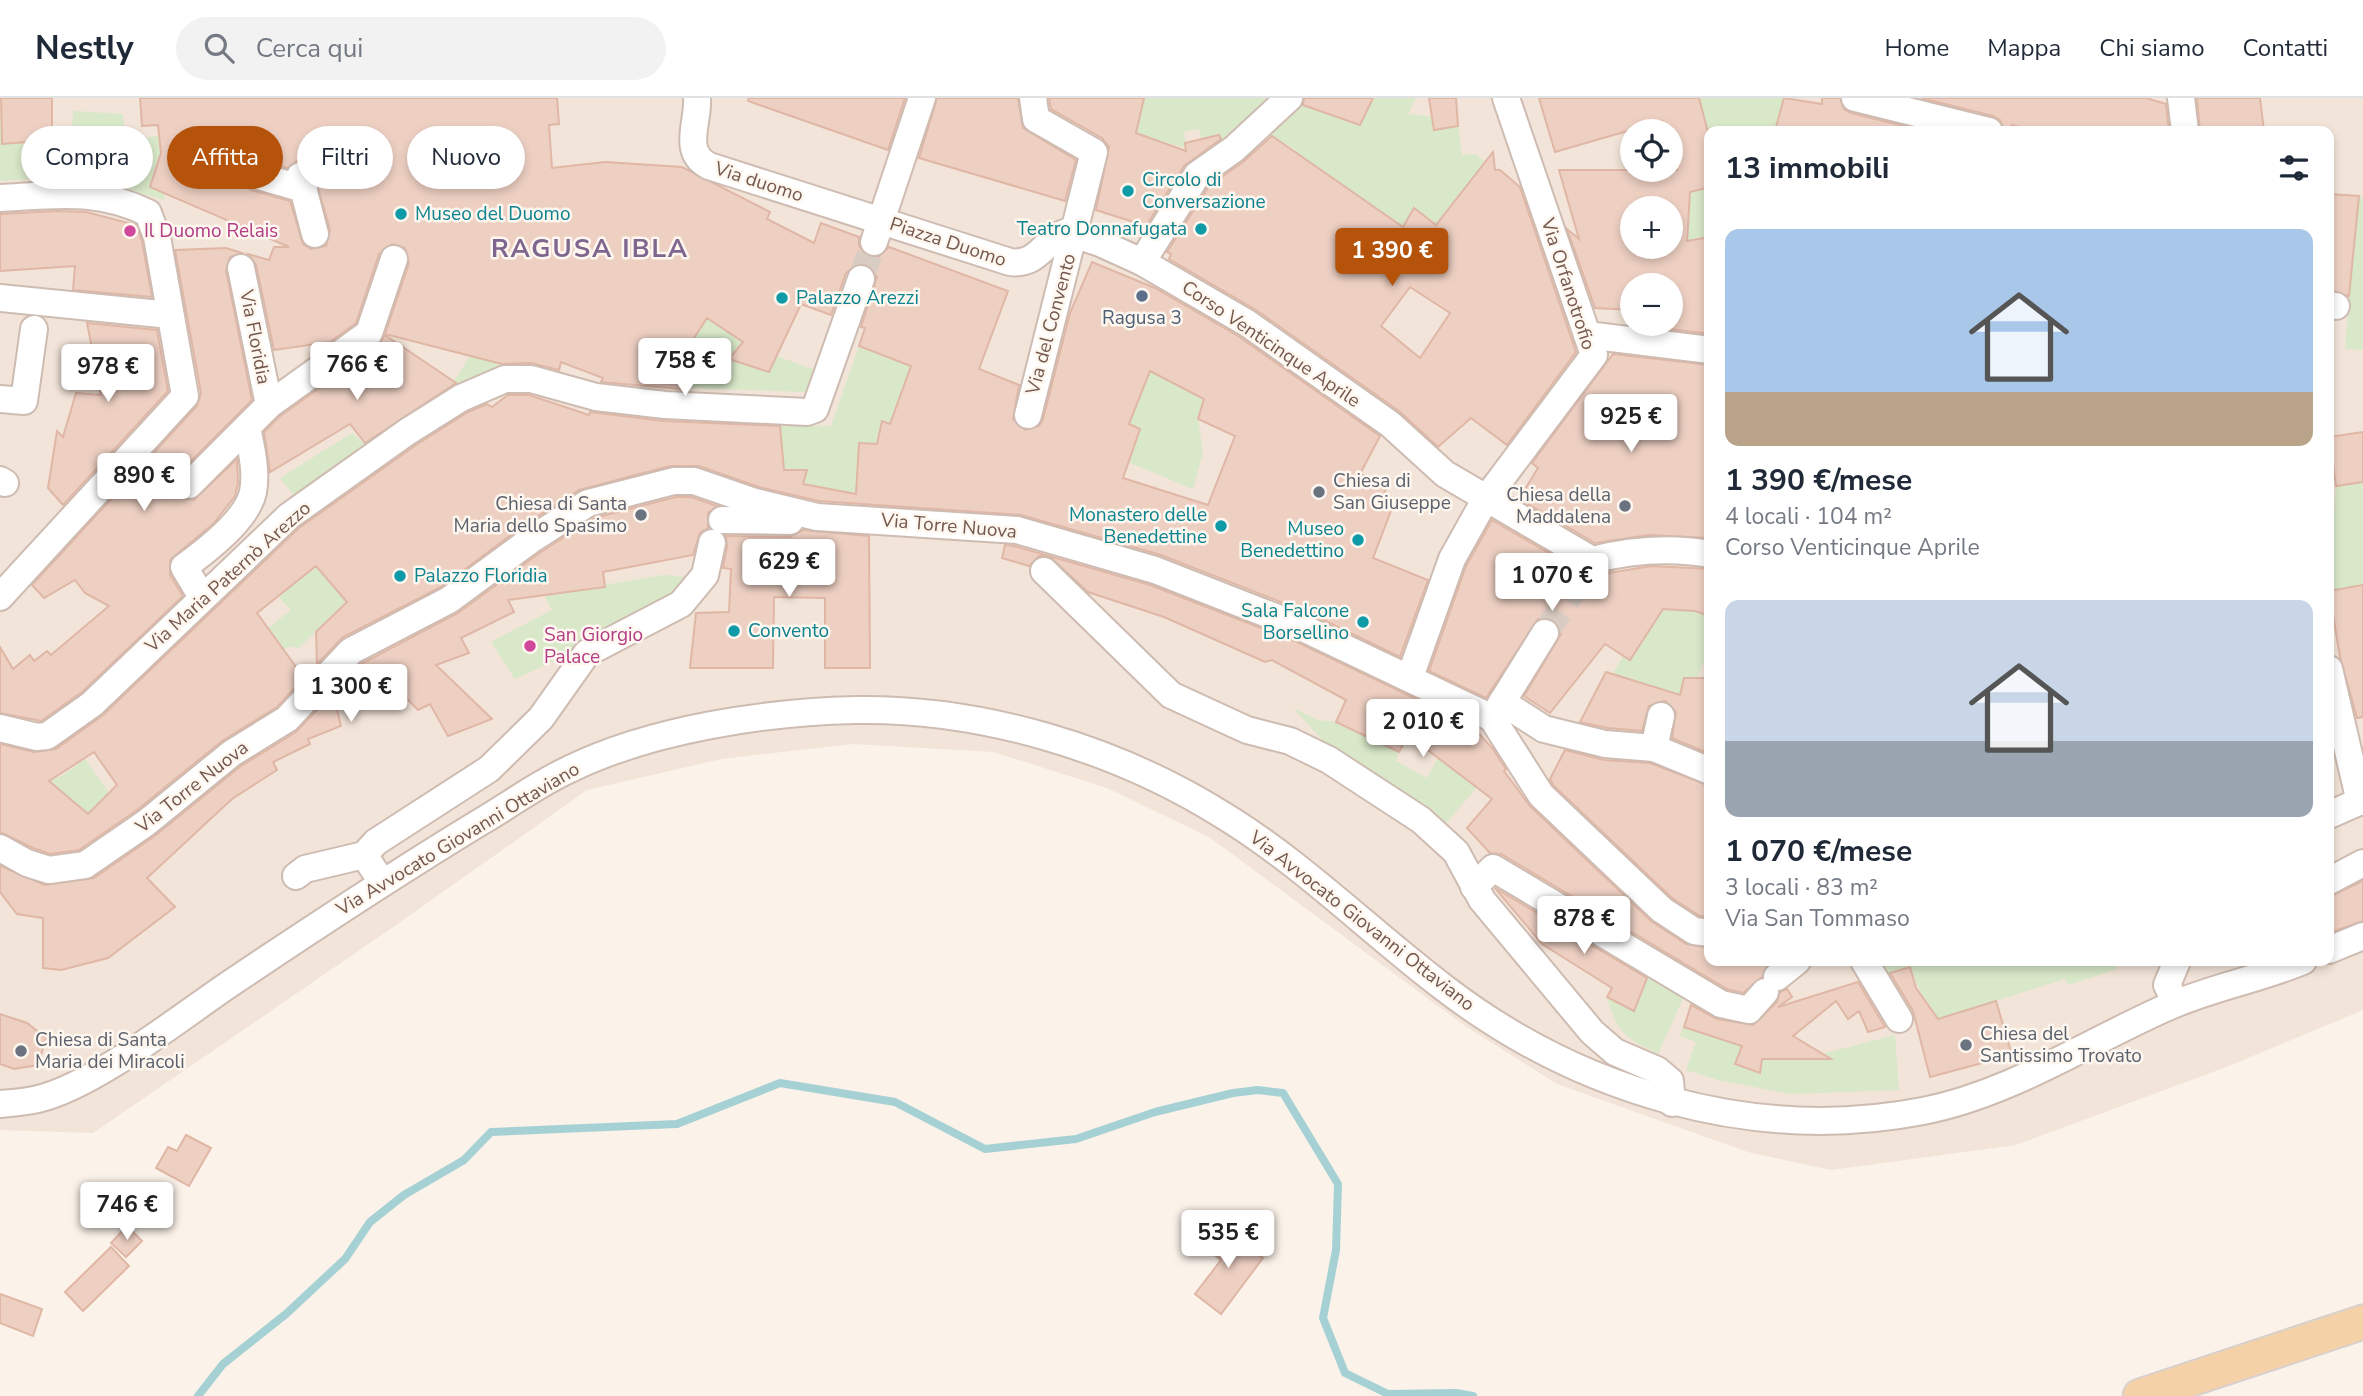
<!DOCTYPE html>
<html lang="it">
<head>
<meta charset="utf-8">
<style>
  :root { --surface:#fff; --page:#f2f2f3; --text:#1f2937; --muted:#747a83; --line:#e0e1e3; --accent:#b45309 }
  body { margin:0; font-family:"Nunito Sans",sans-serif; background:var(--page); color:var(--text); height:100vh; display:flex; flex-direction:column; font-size:26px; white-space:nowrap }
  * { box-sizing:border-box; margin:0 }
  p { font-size:23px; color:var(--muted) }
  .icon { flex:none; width:38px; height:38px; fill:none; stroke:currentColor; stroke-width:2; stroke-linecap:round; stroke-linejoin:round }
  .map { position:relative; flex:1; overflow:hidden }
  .details { position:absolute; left:1704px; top:28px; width:630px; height:840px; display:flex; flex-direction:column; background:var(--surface); border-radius:14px; box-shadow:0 4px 10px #0003 }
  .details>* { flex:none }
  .banner { position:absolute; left:21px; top:28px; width:665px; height:63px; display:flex; gap:14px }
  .buttons { position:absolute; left:1620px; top:21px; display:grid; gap:14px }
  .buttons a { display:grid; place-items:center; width:63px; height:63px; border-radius:50%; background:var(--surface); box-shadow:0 4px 10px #0003; font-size:35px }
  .price { position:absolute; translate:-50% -60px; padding:0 16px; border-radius:7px; background:#fff; color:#222; font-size:23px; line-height:46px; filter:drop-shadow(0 2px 4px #0008) }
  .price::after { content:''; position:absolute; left:50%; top:42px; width:21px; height:16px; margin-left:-10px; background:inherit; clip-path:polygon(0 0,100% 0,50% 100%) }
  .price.on { background:var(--accent); color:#fff }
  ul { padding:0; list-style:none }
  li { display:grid; align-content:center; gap:14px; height:371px; padding:0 21px }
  li span { display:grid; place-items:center; height:217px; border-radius:14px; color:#555 }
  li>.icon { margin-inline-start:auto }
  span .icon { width:126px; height:126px; fill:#fffc; stroke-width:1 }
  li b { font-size:30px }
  h2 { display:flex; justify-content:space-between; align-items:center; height:84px; padding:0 21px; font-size:30px }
  .tag { padding:0 24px; border-radius:32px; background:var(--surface); box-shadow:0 4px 10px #0003; font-size:24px; line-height:63px }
  .tag.on { background:var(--accent); color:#fff }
  header { display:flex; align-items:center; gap:42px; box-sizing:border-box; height:98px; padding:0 35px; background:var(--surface); border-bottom:2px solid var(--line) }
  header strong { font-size:33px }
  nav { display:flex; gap:38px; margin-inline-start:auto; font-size:24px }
  .search { width:490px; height:63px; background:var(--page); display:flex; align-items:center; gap:18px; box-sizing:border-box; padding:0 24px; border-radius:38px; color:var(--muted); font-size:26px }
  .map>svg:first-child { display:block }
  .residential { fill:#f2e4d8; fill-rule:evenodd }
  .green { fill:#d8e8c8 }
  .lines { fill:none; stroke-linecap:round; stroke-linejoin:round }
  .stream { stroke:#a6d1d4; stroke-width:8 }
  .building { fill:#eed0c3; stroke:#e0b6a5; stroke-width:2; fill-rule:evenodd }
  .minor-tunnel { stroke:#d9ccc2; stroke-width:26; stroke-dasharray:26 13; stroke-linecap:butt }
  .minor-casing { stroke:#cebcb2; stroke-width:30 }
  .major-casing { stroke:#d8d0cd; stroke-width:37 }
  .minor { stroke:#fff; stroke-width:26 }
  .major { stroke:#f4d1a7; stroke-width:33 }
  .culture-dot { fill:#0f9aa8; stroke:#fef7ef; stroke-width:2.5 }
  .hotel-dot { fill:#d1479c; stroke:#fef7ef; stroke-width:2.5 }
  .service-dot { fill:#5c6f8a; stroke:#fef7ef; stroke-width:2.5 }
  .worship-dot { fill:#6b7280; stroke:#fef7ef; stroke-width:2.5 }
  .labels { text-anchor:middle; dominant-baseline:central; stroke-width:5; stroke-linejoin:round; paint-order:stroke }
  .culture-label { font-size:19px; fill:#0d838f; stroke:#fef7ef; text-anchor:start }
  .street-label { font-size:19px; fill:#74584e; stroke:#fef7ef }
  .hotel-label { font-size:19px; fill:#b23c85; stroke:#fef7ef; text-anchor:start }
  .service-label { font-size:19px; fill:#4e5e75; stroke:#fef7ef }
  .worship-label { font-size:19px; fill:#5b616d; stroke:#fef7ef; text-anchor:start }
  .district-label { font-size:26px; font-weight:bold; letter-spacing:2px; fill:#7e668f; stroke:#fef7ef }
</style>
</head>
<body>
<header>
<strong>Nestly</strong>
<div class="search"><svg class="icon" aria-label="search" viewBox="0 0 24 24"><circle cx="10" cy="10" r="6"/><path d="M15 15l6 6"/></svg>Cerca qui</div>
<nav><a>Home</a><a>Mappa</a><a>Chi siamo</a><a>Contatti</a></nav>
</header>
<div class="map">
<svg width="2363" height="1298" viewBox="0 0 2363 1298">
  <rect width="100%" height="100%" fill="#fbf2e9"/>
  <path class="residential" d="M0 0H2363V912L2224 970 2016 1047 1831 1072 1748 1054 1557 986 1465 928 1209 739 1107 690 994 654 853 646 721 661 587 692 399 825 93 1035 0 1032ZM1633 33H1671V72H1633ZM1710 33H2329V863H1710ZM1633 110H1671V149H1633ZM1633 187H1671V226H1633Z"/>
  <g class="green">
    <path d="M1144 0H1275L1225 49 1219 37 1202 41 1199 31 1184 34 1186 50 1153 41 1123 60Z"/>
    <path d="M1373 0H1416L1408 16 1432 19 1435 32 1458 28 1462 57 1476 56 1485 64 1452 107 1468 119 1448 135 1414 111 1390 149 1279 77 1296 52 1266 35 1293 3 1359 27Z"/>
    <path d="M1699 0H1784L1777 29 1791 33H1710V42Z"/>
    <path d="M0 10 2 45 69 41 74 13 123 16 125 42 159 38 186 40 200 62 159 59 150 89 164 95 165 102 78 78 0 83Z"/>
    <path d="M1710 89V139L1687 143 1671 110H1628Z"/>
    <path d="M2335 97 2363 99V252L2345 251 2349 199 2331 196 2336 148Z"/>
    <path d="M707 220 743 244 730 261 769 274 777 258 815 272 807 294 689 290 692 243Z"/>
    <path d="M926 228 897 307 906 330 882 324 877 346 859 345 870 394 851 395 803 386 807 372H784L780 327 831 328 859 248 890 260Z"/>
    <path d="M516 253 527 266 466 292 454 283 470 258Z"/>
    <path d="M1139 267 1204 301 1198 321 1203 354 1193 391 1128 364 1140 331 1129 326 1141 294Z"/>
    <path d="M352 335 367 347 296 400 280 380Z"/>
    <path d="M2363 384V487L2329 493 2336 388Z"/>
    <path d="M308 458 354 495 298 551 291 548 278 554 267 531 291 512 277 497Z"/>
    <path d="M663 477 685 479 676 497 628 529 515 581 491 544 552 512 544 497Z"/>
    <path d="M1653 510 1695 513 1710 518V559L1706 558 1697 580 1683 581 1680 597 1670 599 1669 612 1656 606 1660 591 1622 582 1613 575Z"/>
    <path d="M1293 610 1318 622 1336 624 1399 654 1396 663 1427 680 1439 658 1477 689 1443 729 1339 660Z"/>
    <path d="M85 661 109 695 88 716 80 709 71 716 0 679 33 691 63 677Z"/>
    <path d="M1872 863H2114L2117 871 2069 887 2065 881 1934 922C1928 903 1916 889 1910 869L1879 878Z"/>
    <path d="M1650 874 1686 894 1658 956C1625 939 1617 936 1607 899L1634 912Z"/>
    <path d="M1683 929 1742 948 1735 966 1759 975 1762 961H1803L1895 937 1899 992 1791 996 1718 982 1686 972 1696 944 1680 938Z"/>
  </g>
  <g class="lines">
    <path class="stream" d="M198 1298 223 1266 286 1216 345 1161 370 1124 404 1097 464 1062 491 1034 677 1026 780 985 895 1004 985 1051 1076 1041 1155 1014 1233 995 1258 992 1283 995 1338 1086 1336 1152 1323 1220 1345 1275 1388 1296 1456 1295 1473 1298"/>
  </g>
  <g class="building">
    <path d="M1 0H52V42L2 46Z"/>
    <path d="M140 0H557L559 26 549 27 552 70 605 64 682 69 770 114 767 121 814 145 821 125 859 139V148L868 159H878L889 149 1008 193 979 271 1019 287 1013 321 1025 332 1039 328 1043 321 1070 215 1092 164 1155 190 1238 238 1380 338 1360 376 1388 386 1382 401 1394 405 1373 460 1428 482 1400 559 1309 515 1161 457 1021 417 819 403 759 389 699 368H670L579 392 523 428 441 489 343 539 317 566 316 534 347 504 316 468 257 515 304 580 277 609 222 643 137 712 79 752 50 756 33 750 0 734V646L34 654 56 651 103 617 299 430 416 347 468 314 487 306 492 309 508 297H529L589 317 590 314 664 323 780 328 784 372H807L803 386 856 396 859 345 877 346 882 323 890 326 911 268 859 248 865 230 861 229 877 179 872 170 859 165 846 175 831 217 801 206 769 274 729 261 743 244 707 220 692 243 689 292 601 284 603 280 561 264 559 272 531 265 502 266 385 236 409 165 405 150 392 146 379 156 356 225 330 244 274 252 256 167 248 156 269 162 274 149H289L150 89 161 55 158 27 142 28ZM237 38 251 45 265 63 287 70 297 63 312 68 330 132 326 148 311 151 303 146 290 103 251 92 242 86 223 56 225 47ZM1150 273 1204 301 1198 321 1235 338 1208 407 1123 380 1140 331 1129 326ZM94 654 117 687 88 716 49 683Z"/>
    <path d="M749 0H905L888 52 748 3Z"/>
    <path d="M937 0H1018L1023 30 1076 62 1065 103 919 60Z"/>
    <path d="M1049 0H1144L1136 35 1186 53 1185 45 1219 37 1221 41 1184 68 1146 128 1096 112 1109 49 1102 40 1051 11Z"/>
    <path d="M1304 0H1373L1360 27 1303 7Z"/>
    <path d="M1429 0H1456L1458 28 1434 32Z"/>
    <path d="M1539 0H1699L1710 42V89L1690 94 1687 143 1710 139V236L1645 228V226H1671V187H1633V212L1595 210 1567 131 1579 141 1559 72H1677L1671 53V33H1665L1662 23 1555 54ZM1633 110H1671V149H1633Z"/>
    <path d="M1784 0 1822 6V0H1840L1844 11 1851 15 1924 33H1791L1776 29Z"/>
    <path d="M1921 0H2146L2166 6 2169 33H2036L2012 27V33H2004L2000 22 1993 18Z"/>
    <path d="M2197 0H2260L2264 33H2200Z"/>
    <path d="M1272 38 1403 129 1414 110 1436 127 1493 54 1495 72H1500L1520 89 1576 254 1507 347 1471 320 1438 349 1399 313 1256 212 1169 161 1171 156 1167 154 1209 88 1243 64ZM1410 189 1450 215 1420 260 1381 228Z"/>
    <path d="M2329 96 2359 98 2349 198 2329 192Z"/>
    <path d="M58 113 86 114 136 127 142 143 152 199 73 192 75 168 0 173V116Z"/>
    <path d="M226 150 242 155 230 159 226 172 252 302 178 376 174 390 178 399 194 402 237 361 238 385 235 398 214 425 170 462V477L183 498 82 594 41 623 0 615V549L13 571 30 557 34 563 47 553 51 557 109 508 85 495 75 482 44 500 32 487 197 308 201 295 175 152Z"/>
    <path d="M87 225 157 232 168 293 63 407 48 390 57 333 63 339 76 295 101 297Z"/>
    <path d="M385 237 456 285 365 345 350 326 270 374 264 334 279 319 378 248Z"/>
    <path d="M1613 256 1710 267V440L1649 437 1595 445 1519 401 1538 370 1532 365Z"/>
    <path d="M2363 334V384L2336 388 2329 339Z"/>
    <path d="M676 399H691L717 408 708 415V430L700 435 693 457 603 474 605 489 508 502 514 514 461 540 469 555 436 567 492 621 448 638 430 606 418 612 393 586 372 596 366 586 336 607 341 628 308 641 310 646 273 664 277 672 232 701 147 780 175 809 108 860 61 872 43 870V820L17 816 0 794V768L45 787 94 780 156 737 241 668 296 634 361 566 458 515 541 454 594 420Z"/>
    <path d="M1492 422 1585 476 1596 477 1652 468 1710 471V518L1695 513 1663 511 1630 562 1605 546 1550 615 1524 598 1561 536 1554 522 1538 521 1486 600 1429 573 1466 468Z"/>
    <path d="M803 432 869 438 870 570H825V500L774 499 773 570H690L696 515 729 514 731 471 723 470 727 448 726 438 790 439Z"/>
    <path d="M1005 447 1014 448 1150 487 1297 544 1471 627 1493 651 1506 671 1504 673 1530 708 1651 823 1686 846 1710 850V863H1765L1768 866 1762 879 1743 895 1727 891 1501 756 1490 755 1467 730 1492 701 1408 637 1399 654 1336 624 1346 602 1272 562 1265 564 1164 519 1088 494 1049 458H1039L1029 468 1002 460Z"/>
    <path d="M2363 487V619L2357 620 2340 559 2329 493Z"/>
    <path d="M1606 574 1680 597 1684 580H1710V656L1672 640 1676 614 1665 603 1649 608 1642 633 1608 630 1580 624Z"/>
    <path d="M1565 652 1604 662 1650 665 1710 688V819L1700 818 1672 800 1553 687 1550 681Z"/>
    <path d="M2363 783V823L2329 835V799Z"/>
    <path d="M1495 790 1647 880 1634 913 1607 899 1612 890 1542 846Z"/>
    <path d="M1910 869 1916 890 1938 921 1996 903 2012 957 1930 979 1913 913 1890 875Z"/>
    <path d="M1858 884 1885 929 1868 934 1859 913 1848 921 1836 903 1793 938 1831 961H1762L1760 975 1735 966 1742 948 1684 929 1691 907 1717 921 1753 927 1777 904 1780 894 1787 891 1792 899 1778 909Z"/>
    <path d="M0 916 27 925 46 940 38 967 14 971 0 966Z"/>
    <path d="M186 1037 211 1050 189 1088 156 1070 168 1049 177 1053Z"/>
    <path d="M127 1128 142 1143 126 1159 111 1145Z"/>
    <path d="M1221 1129 1263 1160 1221 1216 1195 1196 1221 1162 1206 1150Z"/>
    <path d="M111 1149 129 1168 83 1213 65 1194Z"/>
    <path d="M0 1196 42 1211 33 1238 0 1225Z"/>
  </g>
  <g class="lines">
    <g class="minor-tunnel">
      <path d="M861 181 874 144"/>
      <path d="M1545 535 1585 476"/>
    </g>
    <g class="minor-casing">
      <g id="minor">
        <path d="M697 0C699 24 681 54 709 68L1010 164C1039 168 1044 141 1067 134L1100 145 1142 164 1247 225 1390 326 1445 376 1592 462C1631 452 1670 449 1710 456"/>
        <path d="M1855 0 1989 33"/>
        <path d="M2181 0 2185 33"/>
        <path d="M239 54 255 77 304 91"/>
        <path d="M300 78 315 136"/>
        <path d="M0 100C55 97 97 90 148 115L157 139 185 298 0 499"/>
        <path d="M874 144 922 0"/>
        <path d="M1142 164 1197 77 1234 51 1289 0"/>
        <path d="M241 170 269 307"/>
        <path d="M0 200 170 217"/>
        <path d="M2329 207 2336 208"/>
        <path d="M1587 237 1710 252"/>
        <path d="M0 301 24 303 34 231"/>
        <path d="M1028 317 1094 54 1036 21 1033 0"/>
        <path d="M0 382 5 385"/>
        <path d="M189 387 269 307 369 235 394 161"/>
        <path d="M722 422 790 423"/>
        <path d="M1044 473 1171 597 1247 632 1290 643 1329 662 1421 722 1456 754 1482 802 1592 934 1615 954 1657 972 1670 983 1672 1005"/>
        <path d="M202 499 184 469C206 453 247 422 253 394 257 373 251 349 247 329"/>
        <path d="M2329 571 2360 704"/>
        <path d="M1410 579 1452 461 1485 402 1594 257 1506 0"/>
        <path d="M1502 604 1544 631 1605 646 1654 650 1710 673"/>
        <path d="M1494 617 1545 535"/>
        <path d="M0 630 37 639 47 638 92 606 289 418 407 334 461 300 505 281H531L596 299 665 307 807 314 815 311 861 181"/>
        <path d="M1654 650 1661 618"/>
        <path d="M2329 717 2363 702"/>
        <path d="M0 750 27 765 49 772 85 767 146 725 232 655 287 621 351 553 449 502 532 441 588 405 674 383H694L755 404 817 419 1017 432 1155 472 1303 530 1492 620 1541 697 1662 812 1694 833 1710 835"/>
        <path d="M296 778 305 771 364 757"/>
        <path d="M2329 783 2363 765"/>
        <path d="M382 784 364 757 376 744 489 671 541 620 587 555 681 506 705 477 712 445"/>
        <path d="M1474 789 1493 770 1721 906 1749 912 1765 894"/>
        <path d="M2329 852 2363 838"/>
        <path d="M1864 863 1899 921"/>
        <path d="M1777 879 1797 863"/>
        <path d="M2176 905 2167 887 2177 863"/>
        <path d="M0 1006C12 1005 26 1004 38 1001 96 987 183 917 234 883 316 828 398 774 482 723 511 706 539 685 570 671 652 631 766 614 856 612 981 610 1115 650 1221 716 1302 765 1368 832 1443 889 1578 993 1753 1046 1923 1013 2011 996 2089 943 2170 908 2213 889 2260 881 2303 863"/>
      </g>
    </g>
    <g class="major-casing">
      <path id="major" d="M2140 1298 2363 1224"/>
    </g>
    <use href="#minor" class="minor"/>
    <use href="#major" class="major"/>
  </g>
  <g class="culture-dot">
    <circle cx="1128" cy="93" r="7"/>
    <circle cx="401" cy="116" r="7"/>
    <circle cx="1201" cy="131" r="7"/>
    <circle cx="782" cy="200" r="7"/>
    <circle cx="1221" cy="428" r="7"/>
    <circle cx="1358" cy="442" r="7"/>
    <circle cx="400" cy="478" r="7"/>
    <circle cx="1363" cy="524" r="7"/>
    <circle cx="734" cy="533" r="7"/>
  </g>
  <g class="hotel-dot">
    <circle cx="130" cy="133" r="7"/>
    <circle cx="530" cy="548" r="7"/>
  </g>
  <circle class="service-dot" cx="1142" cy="198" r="7"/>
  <g class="worship-dot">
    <circle cx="1319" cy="394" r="7"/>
    <circle cx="1625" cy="408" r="7"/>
    <circle cx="641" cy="417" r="7"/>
    <circle cx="1966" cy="947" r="7"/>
    <circle cx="21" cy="953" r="7"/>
  </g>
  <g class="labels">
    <g class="culture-label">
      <text x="1142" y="82">Circolo di<tspan x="1142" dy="22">Conversazione</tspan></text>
      <text x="415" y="116">Museo del Duomo</text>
      <text x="1187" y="131" text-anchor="end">Teatro Donnafugata</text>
      <text x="796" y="200">Palazzo Arezzi</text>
      <text x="1207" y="417" text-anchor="end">Monastero delle<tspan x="1207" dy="22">Benedettine</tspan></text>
      <text x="1344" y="431" text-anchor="end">Museo<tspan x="1344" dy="22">Benedettino</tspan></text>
      <text x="414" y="478">Palazzo Floridia</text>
      <text x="1349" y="513" text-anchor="end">Sala Falcone<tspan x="1349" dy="22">Borsellino</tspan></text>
      <text x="748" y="533">Convento</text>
    </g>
    <g class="street-label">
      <text transform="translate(759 84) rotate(18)">Via duomo</text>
      <text transform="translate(948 144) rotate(18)">Piazza Duomo</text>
      <text transform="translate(1568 186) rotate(72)">Via Orfanotrofio</text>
      <text transform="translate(1051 226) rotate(-75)">Via del Convento</text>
      <text transform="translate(255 239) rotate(79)">Via Floridia</text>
      <text transform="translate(1271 246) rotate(34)">Corso Venticinque Aprile</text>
      <text transform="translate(949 428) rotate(5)">Via Torre Nuova</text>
      <text transform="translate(228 479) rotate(-42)">Via Maria Paternò Arezzo</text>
      <text transform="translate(192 689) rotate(-38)">Via Torre Nuova</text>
      <text transform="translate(458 741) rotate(-31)">Via Avvocato Giovanni Ottaviano</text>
      <text transform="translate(1362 823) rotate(38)">Via Avvocato Giovanni Ottaviano</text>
    </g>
    <g class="hotel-label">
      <text x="144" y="133">Il Duomo Relais</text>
      <text x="544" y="537">San Giorgio<tspan x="544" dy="22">Palace</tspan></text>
    </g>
    <g class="service-label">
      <text x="1142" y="220">Ragusa 3</text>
    </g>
    <g class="worship-label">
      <text x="1333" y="383">Chiesa di<tspan x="1333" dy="22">San Giuseppe</tspan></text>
      <text x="1611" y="397" text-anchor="end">Chiesa della<tspan x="1611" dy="22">Maddalena</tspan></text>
      <text x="627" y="406" text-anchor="end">Chiesa di Santa<tspan x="627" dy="22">Maria dello Spasimo</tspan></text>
      <text x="1980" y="936">Chiesa del<tspan x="1980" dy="22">Santissimo Trovato</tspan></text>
      <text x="35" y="942">Chiesa di Santa<tspan x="35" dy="22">Maria dei Miracoli</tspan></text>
    </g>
    <g class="district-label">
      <text x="590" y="150">RAGUSA IBLA</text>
    </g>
  </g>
</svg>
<div class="buttons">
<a><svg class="icon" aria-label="locate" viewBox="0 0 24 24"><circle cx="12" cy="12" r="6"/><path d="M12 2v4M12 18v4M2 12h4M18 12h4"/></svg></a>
<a>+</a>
<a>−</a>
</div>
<b class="price on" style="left:1392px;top:190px">1 390 €</b>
<b class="price" style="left:685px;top:300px">758 €</b>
<b class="price" style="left:357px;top:304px">766 €</b>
<b class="price" style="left:108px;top:306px">978 €</b>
<b class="price" style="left:1631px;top:356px">925 €</b>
<b class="price" style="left:144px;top:415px">890 €</b>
<b class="price" style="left:789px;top:501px">629 €</b>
<b class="price" style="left:1552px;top:515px">1 070 €</b>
<b class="price" style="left:351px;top:626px">1 300 €</b>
<b class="price" style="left:1423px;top:661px">2 010 €</b>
<b class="price" style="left:1584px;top:858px">878 €</b>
<b class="price" style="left:127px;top:1144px">746 €</b>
<b class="price" style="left:1228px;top:1172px">535 €</b>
<div class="banner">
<a class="tag">Compra</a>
<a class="tag on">Affitta</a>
<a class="tag">Filtri</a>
<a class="tag">Nuovo</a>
</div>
<section class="details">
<h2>13 immobili<svg class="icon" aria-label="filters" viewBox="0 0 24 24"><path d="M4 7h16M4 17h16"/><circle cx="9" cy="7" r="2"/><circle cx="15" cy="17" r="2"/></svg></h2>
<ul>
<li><span style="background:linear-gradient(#a9c7e8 75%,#b9a48a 0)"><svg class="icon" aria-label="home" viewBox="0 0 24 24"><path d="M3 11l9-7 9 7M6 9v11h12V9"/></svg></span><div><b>1 390 €/mese</b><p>4 locali · 104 m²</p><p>Corso Venticinque Aprile</p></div></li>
<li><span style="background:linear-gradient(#c9d6e8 65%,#9aa5b1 0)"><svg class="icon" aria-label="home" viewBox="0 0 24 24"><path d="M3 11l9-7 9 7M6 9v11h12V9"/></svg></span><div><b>1 070 €/mese</b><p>3 locali · 83 m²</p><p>Via San Tommaso</p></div></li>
</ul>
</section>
</div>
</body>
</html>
